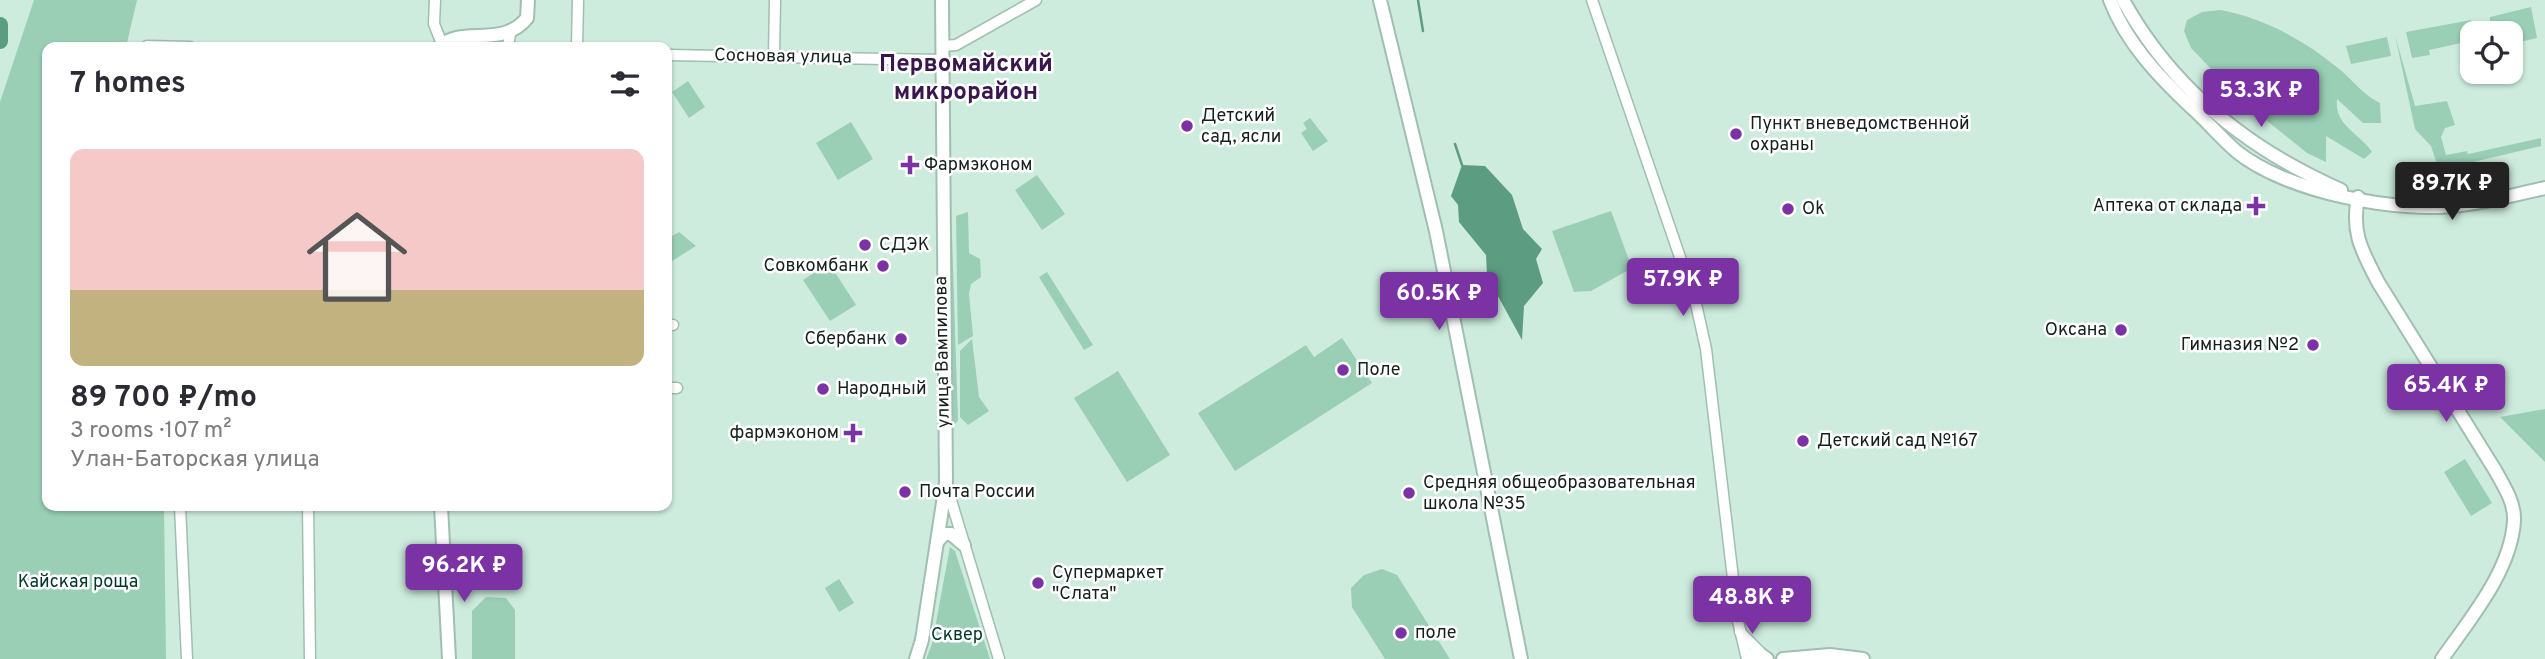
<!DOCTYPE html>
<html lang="en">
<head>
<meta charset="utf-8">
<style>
  :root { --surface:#fff; --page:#f2f2f3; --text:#2b2b33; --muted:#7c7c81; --accent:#7b32a5 }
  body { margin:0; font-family:Overpass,sans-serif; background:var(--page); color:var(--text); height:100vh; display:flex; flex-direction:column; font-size:26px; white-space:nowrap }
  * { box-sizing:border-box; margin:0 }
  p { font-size:23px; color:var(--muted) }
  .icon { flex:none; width:38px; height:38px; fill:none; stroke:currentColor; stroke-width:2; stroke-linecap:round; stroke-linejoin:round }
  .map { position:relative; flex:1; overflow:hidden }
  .side { position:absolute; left:42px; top:42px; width:630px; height:469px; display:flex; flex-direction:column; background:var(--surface); border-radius:14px; box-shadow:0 2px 5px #0004 }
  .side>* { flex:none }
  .controls { position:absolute; left:2460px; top:21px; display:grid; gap:14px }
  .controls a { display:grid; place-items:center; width:63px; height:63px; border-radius:14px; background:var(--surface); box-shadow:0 2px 5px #0004; font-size:35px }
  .price { position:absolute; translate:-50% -60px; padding:0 16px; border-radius:7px; background:var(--accent); color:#fff; font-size:23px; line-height:46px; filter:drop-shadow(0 2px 4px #0008) }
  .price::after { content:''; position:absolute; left:50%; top:42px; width:21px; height:16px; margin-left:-10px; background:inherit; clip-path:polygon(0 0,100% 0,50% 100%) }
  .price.active { background:#222; color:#fff }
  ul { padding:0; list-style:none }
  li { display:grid; align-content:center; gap:14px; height:371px; padding:0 28px }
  li span { display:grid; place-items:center; height:217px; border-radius:14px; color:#555 }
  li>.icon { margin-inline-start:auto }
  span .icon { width:126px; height:126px; fill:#fffc; stroke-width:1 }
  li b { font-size:30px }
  h2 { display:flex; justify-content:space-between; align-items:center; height:84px; padding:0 28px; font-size:30px }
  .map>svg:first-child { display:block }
  .green { fill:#9acfb6 }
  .water { fill:#5c9d81 }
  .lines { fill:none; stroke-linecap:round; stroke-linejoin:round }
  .stream { stroke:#5c9d81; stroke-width:2.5 }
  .river { stroke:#5c9d81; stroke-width:16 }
  .minor-casing { stroke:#a0bfb0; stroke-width:13 }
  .tertiary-casing { stroke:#a0bfb0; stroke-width:16 }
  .minor { stroke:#fff; stroke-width:10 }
  .tertiary { stroke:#fff; stroke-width:12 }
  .poi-dot { fill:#7b32a5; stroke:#fff; stroke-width:2.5 }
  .labels { text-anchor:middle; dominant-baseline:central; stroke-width:5; stroke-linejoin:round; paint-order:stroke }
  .street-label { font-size:18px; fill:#14201b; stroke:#fff }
  .poi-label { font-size:18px; fill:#14201b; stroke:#fff; text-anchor:start }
  .park-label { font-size:18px; fill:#003926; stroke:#fff }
  .district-label { font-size:24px; font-weight:bold; fill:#39164d; stroke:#fff }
</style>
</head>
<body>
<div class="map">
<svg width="2545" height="659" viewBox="0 0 2545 659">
  <rect width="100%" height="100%" fill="#cdecdd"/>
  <g class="green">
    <path d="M34 0H137L126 47H47V506H164L166 659H0V102Z"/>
    <path d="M2531 7 2537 38 2511 44V33H2490V17Z"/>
    <path d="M2220 10C2264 18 2304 40 2338 68 2353 80 2362 94 2380 103L2381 123H2363L2337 99C2334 126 2360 133 2372 152L2364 159 2326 136V162L2307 153 2240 99 2191 48 2184 31 2187 20 2202 12Z"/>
    <path d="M2471 20 2473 37 2465 38 2466 42 2429 50 2430 55 2412 58 2406 32Z"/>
    <path d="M2395 35 2415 106 2447 101 2455 125 2445 128 2441 137 2446 155 2467 151 2468 154 2541 138V146L2439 170 2431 146 2415 129Z"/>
    <path d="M2387 37 2391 56 2351 64 2346 46Z"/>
    <path d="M688 81 705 107 689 118 672 92Z"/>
    <path d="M1310 118 1328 141 1313 151 1301 133 1307 129 1303 123Z"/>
    <path d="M851 122 873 159 838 180 816 143Z"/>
    <path d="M1037 175 1065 214 1042 230 1015 190Z"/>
    <path d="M951 205 958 421 955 424 951 417 947 206Z"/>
    <path d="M1611 211 1632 268 1591 291 1574 292 1552 231Z"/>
    <path d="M968 212 969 253 980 259 981 277 971 284 969 294 973 336 958 345 956 216Z"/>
    <path d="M679 232 696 246 672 261 667 253V239Z"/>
    <path d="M829 263 856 305 830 321 803 280Z"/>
    <path d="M1047 272 1093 345 1084 350 1039 277Z"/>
    <path d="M1342 338 1372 383 1235 471 1198 413 1306 345 1314 357Z"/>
    <path d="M972 339 979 397 989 411 968 425 960 417V351Z"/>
    <path d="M1118 371 1170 455 1127 482 1074 398Z"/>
    <path d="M2545 409V462L2500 417Z"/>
    <path d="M2465 459 2492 503 2471 516 2444 472Z"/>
    <path d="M950 547 955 551 990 659H926L932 644Z"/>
    <path d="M1382 569 1397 575 1450 659H1385L1352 607 1351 588 1364 575Z"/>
    <path d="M839 579 854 603 839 612 825 588Z"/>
    <path d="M486 597 506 598 515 610V659H472V611Z"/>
  </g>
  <path class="water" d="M1462 165 1485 166 1512 195 1523 229 1542 249 1536 259 1543 283 1524 306 1522 340 1487 276 1486 255 1459 222 1458 205 1451 196Z"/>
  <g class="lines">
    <g class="stream">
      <path d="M1418 0 1423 31"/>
      <path d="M1455 144 1462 165"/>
    </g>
    <path class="river" d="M0 25V41"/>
    <g class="minor-casing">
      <g id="minor">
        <path d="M435 0 434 24 442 44"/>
        <path d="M1592 0 1696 304 1706 349 1738 621 1747 659"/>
        <path d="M147 46 190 47"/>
        <path d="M942 46 956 45 1036 0"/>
        <path d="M508 47 510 34"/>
        <path d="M577 47 578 0"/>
        <path d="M667 55 941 60"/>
        <path d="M774 56 775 0"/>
        <path d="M667 325H673"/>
        <path d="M667 388H677"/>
        <path d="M947 487 999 659"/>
        <path d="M180 506 187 659"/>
        <path d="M308 506 310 659"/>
        <path d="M1740 632 1760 652"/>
      </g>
    </g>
    <g class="tertiary-casing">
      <g id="tertiary">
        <path d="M1380 0 1436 231 1521 659"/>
        <path d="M2110 0C2126 42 2158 76 2190 106 2206 120 2220 137 2236 151 2286 192 2398 214 2461 205 2489 202 2517 194 2545 188"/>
        <path d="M2123 0C2172 89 2250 150 2341 190"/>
        <path d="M439 47C462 25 502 49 527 18L528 0"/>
        <path d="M2358 197C2351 233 2362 251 2378 282L2495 470C2504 486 2515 503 2514 521 2511 571 2469 620 2442 659"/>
        <path d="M441 506 449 659"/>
        <path d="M937 542 944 534H951L964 545"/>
        <path d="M916 659 922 640 946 483 942 0"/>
        <path d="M1748 659 1757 652 1767 659"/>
        <path d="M1783 659 1830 655 1863 659"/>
      </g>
    </g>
    <use href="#minor" class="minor"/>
    <use href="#tertiary" class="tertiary"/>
  </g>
  <g class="poi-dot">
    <circle cx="1187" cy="126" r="7"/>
    <circle cx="1736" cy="134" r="7"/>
    <path d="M906.5 154.5h7v7h7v7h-7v7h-7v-7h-7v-7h7z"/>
    <path d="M2252.5 195.5h7v7h7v7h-7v7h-7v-7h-7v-7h7z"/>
    <circle cx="1788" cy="209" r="7"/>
    <circle cx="865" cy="245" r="7"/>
    <circle cx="883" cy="266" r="7"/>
    <circle cx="2121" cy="330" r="7"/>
    <circle cx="901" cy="339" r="7"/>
    <circle cx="2313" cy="345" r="7"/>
    <circle cx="1343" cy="370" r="7"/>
    <circle cx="823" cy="389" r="7"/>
    <path d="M849.5 422.5h7v7h7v7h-7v7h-7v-7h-7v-7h7z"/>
    <circle cx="1803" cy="441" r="7"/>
    <circle cx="905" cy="492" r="7"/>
    <circle cx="1409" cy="493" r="7"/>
    <circle cx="1038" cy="583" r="7"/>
    <circle cx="1401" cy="633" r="7"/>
  </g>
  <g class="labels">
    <g class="street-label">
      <text transform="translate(783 57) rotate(1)">Сосновая улица</text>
      <text transform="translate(943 352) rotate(-91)">улица Вампилова</text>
    </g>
    <g class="poi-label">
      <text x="1201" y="116">Детский<tspan x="1201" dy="21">сад, ясли</tspan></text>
      <text x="1750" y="124">Пункт вневедомственной<tspan x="1750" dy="21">охраны</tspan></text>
      <text x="924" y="165">Фармэконом</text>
      <text x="2242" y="206" text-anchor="end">Аптека от склада</text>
      <text x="1802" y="209">Ok</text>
      <text x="879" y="245">СДЭК</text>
      <text x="869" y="266" text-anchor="end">Совкомбанк</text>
      <text x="2107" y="330" text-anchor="end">Оксана</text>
      <text x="887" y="339" text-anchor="end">Сбербанк</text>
      <text x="2299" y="345" text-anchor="end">Гимназия №2</text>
      <text x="1357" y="370">Поле</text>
      <text x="837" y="389">Народный</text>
      <text x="839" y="433" text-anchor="end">фармэконом</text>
      <text x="1817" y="441">Детский сад №167</text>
      <text x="1423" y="483">Средняя общеобразовательная<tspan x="1423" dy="21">школа №35</tspan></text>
      <text x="919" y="492">Почта России</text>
      <text x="1052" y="573">Супермаркет<tspan x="1052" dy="21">"Слата"</tspan></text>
      <text x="1415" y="633">поле</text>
    </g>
    <g class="park-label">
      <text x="78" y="582">Кайская роща</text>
      <text x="957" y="635">Сквер</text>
    </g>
    <g class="district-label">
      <text x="966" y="65">Первомайский<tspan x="966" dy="28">микрорайон</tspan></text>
    </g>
  </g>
</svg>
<div class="controls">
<a><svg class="icon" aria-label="locate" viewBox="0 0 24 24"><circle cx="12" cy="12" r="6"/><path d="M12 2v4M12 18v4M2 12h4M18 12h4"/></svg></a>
</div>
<b class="price" style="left:2261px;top:129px">53.3K ₽</b>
<b class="price active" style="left:2452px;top:222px">89.7K ₽</b>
<b class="price" style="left:1683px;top:318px">57.9K ₽</b>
<b class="price" style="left:1439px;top:332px">60.5K ₽</b>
<b class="price" style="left:2446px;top:424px">65.4K ₽</b>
<b class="price" style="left:464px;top:604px">96.2K ₽</b>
<b class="price" style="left:1752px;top:636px">48.8K ₽</b>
<section class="side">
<h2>7 homes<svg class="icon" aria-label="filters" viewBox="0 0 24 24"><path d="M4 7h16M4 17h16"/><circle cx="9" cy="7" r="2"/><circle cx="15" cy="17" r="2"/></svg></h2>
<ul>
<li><span style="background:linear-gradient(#f6c9c9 65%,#c2b280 0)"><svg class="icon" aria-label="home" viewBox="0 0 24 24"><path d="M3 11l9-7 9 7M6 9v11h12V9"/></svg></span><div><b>89 700 ₽/mo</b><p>3 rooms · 107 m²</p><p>Улан-Баторская улица</p></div></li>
</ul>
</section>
</div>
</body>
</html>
